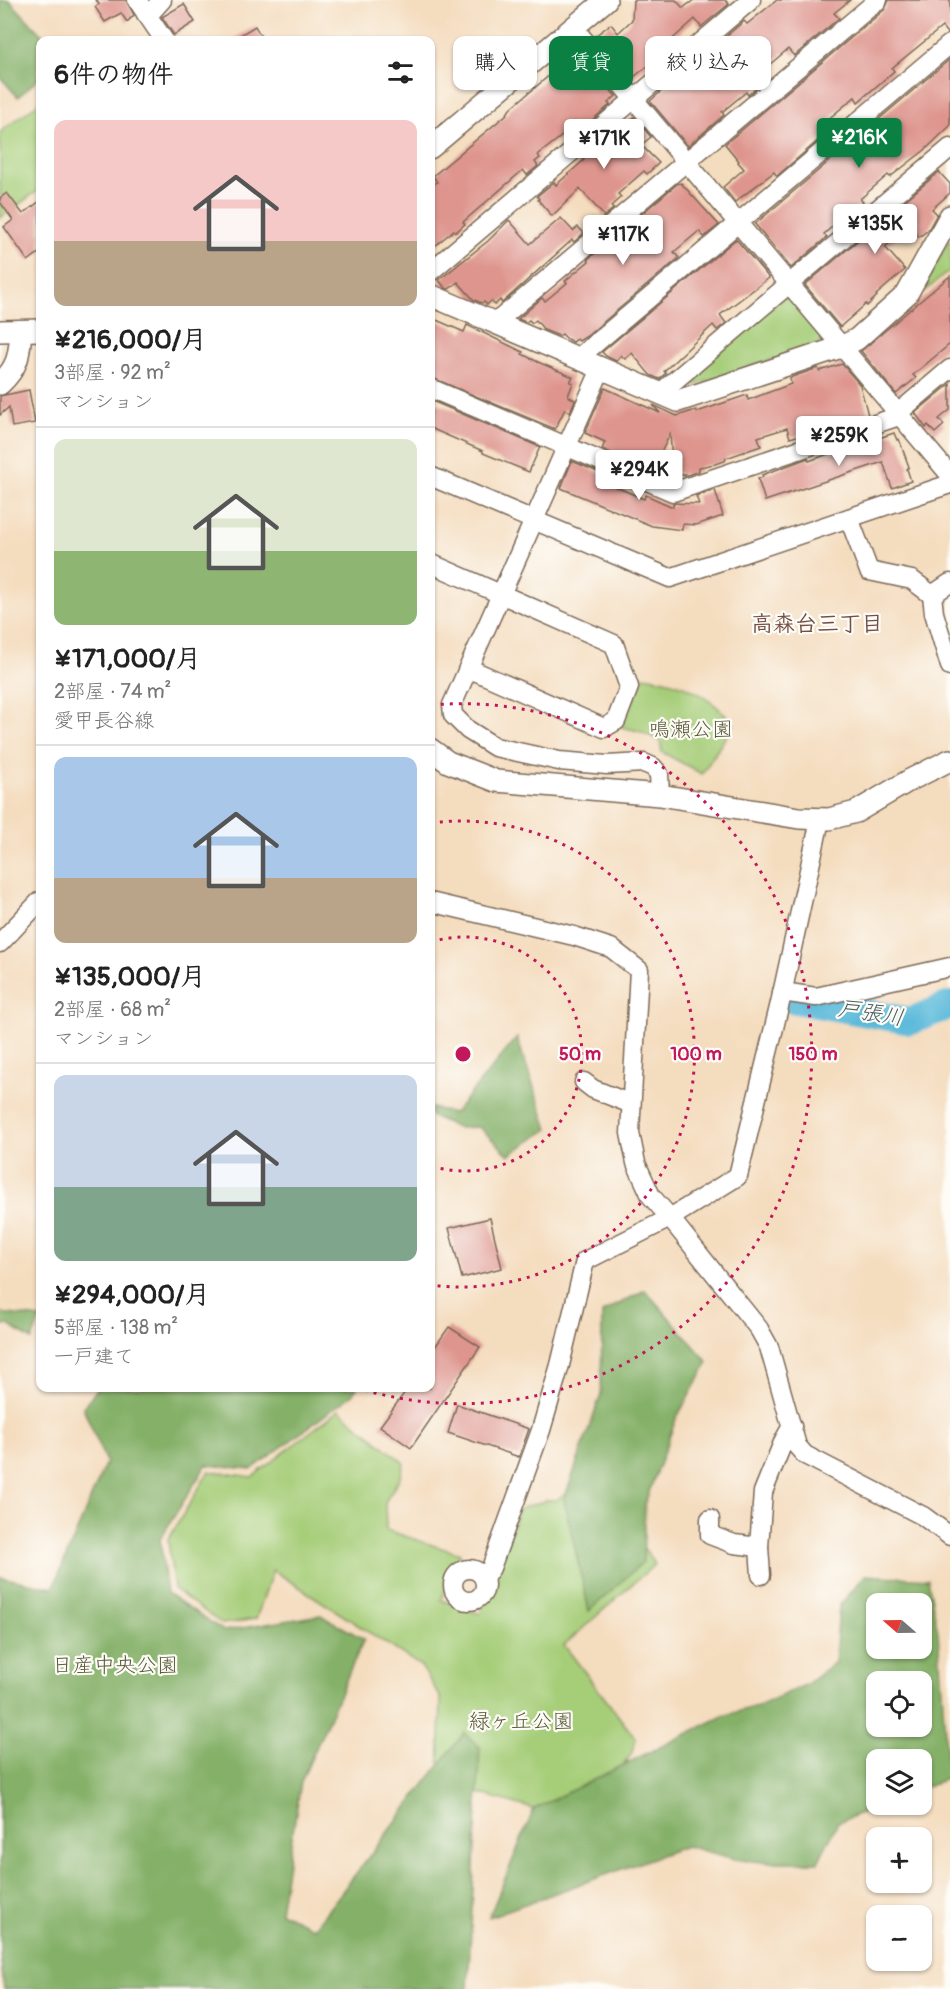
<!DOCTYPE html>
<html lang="ja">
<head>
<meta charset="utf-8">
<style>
  :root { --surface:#fff; --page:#f6f6f6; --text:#222; --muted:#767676; --line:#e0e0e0; --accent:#0b8043 }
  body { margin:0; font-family:Pangolin,"Klee One",sans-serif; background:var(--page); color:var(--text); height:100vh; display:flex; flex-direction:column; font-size:22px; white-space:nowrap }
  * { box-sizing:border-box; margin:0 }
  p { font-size:20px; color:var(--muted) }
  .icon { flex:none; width:33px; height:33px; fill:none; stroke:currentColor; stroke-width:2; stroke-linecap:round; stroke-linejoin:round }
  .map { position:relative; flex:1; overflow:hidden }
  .drawer { position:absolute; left:36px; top:36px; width:399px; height:1356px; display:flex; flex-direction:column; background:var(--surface); border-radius:12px; box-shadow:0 2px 4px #0004 }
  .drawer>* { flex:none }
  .top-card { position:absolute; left:453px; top:36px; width:406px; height:54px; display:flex; gap:12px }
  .needle { width:39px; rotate:290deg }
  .fabs { position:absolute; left:866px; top:1593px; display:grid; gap:12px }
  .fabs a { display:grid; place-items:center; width:66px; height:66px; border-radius:12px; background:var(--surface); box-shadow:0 2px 4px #0004; font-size:30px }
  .price { position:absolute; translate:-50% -51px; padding:0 14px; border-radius:6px; background:#fff; color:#222; font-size:20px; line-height:39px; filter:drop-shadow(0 2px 3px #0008) }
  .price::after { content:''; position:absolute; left:50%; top:36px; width:18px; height:14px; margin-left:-9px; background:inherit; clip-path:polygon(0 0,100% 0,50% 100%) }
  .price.current { background:var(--accent); color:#fff }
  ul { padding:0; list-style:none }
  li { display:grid; align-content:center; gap:12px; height:318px; padding:0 18px }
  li+li { border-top:2px solid var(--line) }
  li span { display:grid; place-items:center; height:186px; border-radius:12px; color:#555 }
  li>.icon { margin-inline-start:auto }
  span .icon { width:108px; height:108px; fill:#fffc; stroke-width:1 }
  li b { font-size:26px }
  h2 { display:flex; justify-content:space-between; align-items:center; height:72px; padding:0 18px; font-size:26px }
  .chip { padding:0 21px; border-radius:12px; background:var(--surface); box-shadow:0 2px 4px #0004; font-size:21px; line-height:54px }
  .chip.current { background:var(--accent); color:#fff }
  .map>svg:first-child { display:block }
  .green { fill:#a6cd78; stroke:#707c4b; stroke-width:1.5 }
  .forest { fill:#84b068; stroke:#606d43; stroke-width:1.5; fill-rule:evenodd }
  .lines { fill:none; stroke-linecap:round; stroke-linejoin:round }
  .river { stroke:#5cbada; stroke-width:28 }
  .building { fill:#de958e }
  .minor-casing { stroke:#7c6856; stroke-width:21 }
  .tertiary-casing { stroke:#7c6856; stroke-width:24 }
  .minor { stroke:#fff; stroke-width:18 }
  .tertiary { stroke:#fff; stroke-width:21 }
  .ring { fill:none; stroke:#c2185b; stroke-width:3; stroke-dasharray:3 6 }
  .labels { text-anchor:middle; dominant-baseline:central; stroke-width:4.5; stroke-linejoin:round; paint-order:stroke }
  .park-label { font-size:21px; fill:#5b5b39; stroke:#fdfcf7 }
  .neighbourhood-label { font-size:22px; font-weight:bold; fill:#744f45; stroke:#fdfcf7 }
  .water-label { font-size:22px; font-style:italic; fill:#475c60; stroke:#fdfcf7 }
  .centre { fill:#c2185b; stroke:#fdfcf7; stroke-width:3 }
  .ring-label { font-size:18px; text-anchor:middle; font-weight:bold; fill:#c2185b; stroke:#fdfcf7; stroke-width:4.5; stroke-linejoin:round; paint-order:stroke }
</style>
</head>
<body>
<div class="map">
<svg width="950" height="1989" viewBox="0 0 950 1989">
  <rect width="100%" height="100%" fill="#fdfcf7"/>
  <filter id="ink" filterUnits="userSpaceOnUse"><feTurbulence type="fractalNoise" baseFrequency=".0167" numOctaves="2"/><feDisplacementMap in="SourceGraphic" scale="12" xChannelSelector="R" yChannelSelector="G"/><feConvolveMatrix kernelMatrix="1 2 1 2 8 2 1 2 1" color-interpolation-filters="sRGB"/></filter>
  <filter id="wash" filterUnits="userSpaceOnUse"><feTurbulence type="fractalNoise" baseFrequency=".008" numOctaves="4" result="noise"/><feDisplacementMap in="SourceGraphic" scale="24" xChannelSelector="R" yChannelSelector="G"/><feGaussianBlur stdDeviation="1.35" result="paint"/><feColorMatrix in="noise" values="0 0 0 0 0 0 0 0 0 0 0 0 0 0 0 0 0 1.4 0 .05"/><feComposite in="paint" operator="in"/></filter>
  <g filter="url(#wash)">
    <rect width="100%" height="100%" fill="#f4dcbe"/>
    <g class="green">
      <path d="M40 102V189L0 218V132Z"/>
      <path d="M950 238V270L924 292 922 290Z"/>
      <path d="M783 297H790L823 337 822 343 675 392 688 376Z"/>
      <path d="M644 676C684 682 707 693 734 724L702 774 662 752 660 740 639 731 621 727Z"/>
      <path d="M339 1410 404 1463 400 1478 385 1502 386 1530 460 1554 441 1600 480 1614 519 1509 547 1500H556L592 1474 655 1564 564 1645 636 1739 631 1755 587 1810 534 1809 439 1782 441 1698 421 1666 273 1570 256 1619 222 1624 174 1589 168 1540 209 1471 252 1477Z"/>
    </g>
    <g class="forest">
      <path d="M0 0H9L43 36V40H40L38 79 18 97 0 77Z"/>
      <path d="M517 1038 548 1129 509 1155 479 1127 458 1128 431 1116V1108L454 1113Z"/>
      <path d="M645 1290 708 1362 676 1419 645 1503 643 1562 589 1611 564 1500 601 1394 602 1313Z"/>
      <path d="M0 1313 40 1318 32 1340 8 1325H0Z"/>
      <path d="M98 1388H357L352 1395 252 1469 206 1465 160 1539 167 1593 224 1631 321 1615 364 1639 301 1782 280 1912 314 1928 464 1733 480 1747 468 1989H4L0 1954V1577L53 1588 106 1462 83 1407Z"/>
      <path d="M865 1575 928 1579 938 1632 948 1778 921 1789V1760H876V1804L882 1805 838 1822 818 1862H763L735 1859 686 1846 489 1917 534 1809 723 1716 761 1705 807 1684 835 1662 839 1606ZM876 1604H921V1648H876ZM876 1682H921V1726H876Z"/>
    </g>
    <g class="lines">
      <path class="river" d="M790 999 911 1021 950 1005"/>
    </g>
    <g id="blocks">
      <g class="building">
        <path d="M96 0H126L134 15 127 22 121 13 105 22 95 7 99 4Z"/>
        <path d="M633 0H676L683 8 694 0H725L729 4 701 27 695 19 649 60 652 63 631 79 595 36 611 24 618 33 632 20Z"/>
        <path d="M777 0H850L834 13 839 18 794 56 788 49 762 71 768 78 748 95 746 92 722 112 724 115 688 146 650 101 744 21 747 24Z"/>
        <path d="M889 0H950V33H947L942 27 892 68 894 71 858 102 855 97 821 125 827 133 777 176 774 172 735 202 723 187 744 169 738 162 739 161 725 144 885 9Z"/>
        <path d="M184 4 195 22 174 35 162 17Z"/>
        <path d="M255 26 263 40H232Z"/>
        <path d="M573 55 597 84 603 80 613 93 616 96 608 103 610 105 567 141 562 136 538 155 540 158 535 162 538 166 527 175 523 170 463 222 465 224 456 232 454 230 430 250V187L437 182 433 176 507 114 510 109Z"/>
        <path d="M950 59V126L925 150 890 177 888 175 860 199 863 202 854 211 856 213 845 222 842 218 824 234 827 237 791 268 755 224Z"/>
        <path d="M634 117 651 137 641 145 659 163 647 174 644 171 618 194 621 197 611 206 613 209 602 218 604 216 580 189 552 216 538 200 539 199 537 196 554 182 556 185 584 160 582 158 625 122 627 124Z"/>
        <path d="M939 172 950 184V193L932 209 937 214 928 230 919 237 910 226 885 247 905 270 876 295 877 296 867 306 866 304 840 327 805 285Z"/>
        <path d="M681 183 719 225 704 237 699 231 674 252 679 258 587 336 579 341 577 339 573 342 567 339 562 334 559 336 544 330 536 320 532 323 529 320 526 322 518 319 542 298 545 301 567 283 565 281 589 261 588 259 677 184Z"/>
        <path d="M7 193 23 214 40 201V252L28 261 4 227 13 220 0 202V198Z"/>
        <path d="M561 218 573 231 578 227 584 233 574 242 572 240 502 303 500 300 495 305 491 301 487 305 484 302 482 303 474 300 458 282 449 289 445 288 439 280 488 241 509 220 530 244Z"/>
        <path d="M736 239 769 278 720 315 726 323 717 330 713 325 664 371 666 373 659 379 650 375 632 353 625 359 621 355 616 361 606 356 602 352Z"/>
        <path d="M950 276V344L913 375 916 378 896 394 861 351Z"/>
        <path d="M434 319 464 332 467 325 523 352 522 354 538 362 573 377 570 382 573 383 568 396 575 400 570 412 565 409 555 429 430 377V326Z"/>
        <path d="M842 364 860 385 868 415 790 438 787 428 758 437 761 446 726 458 725 461 715 464 699 467V471L685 476V474L679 475V472L673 473 670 434 655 465 652 464 650 470 602 449 605 442 585 433 605 388 660 413 653 405 677 416 696 410 697 412 747 395 748 400 791 384 790 379 792 377 818 368 819 371Z"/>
        <path d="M950 384V410L939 419 944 425 935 433 928 425 926 428 915 413Z"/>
        <path d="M29 390 35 423 12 427 9 407 0 415V396Z"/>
        <path d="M432 401 540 447 529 472 483 453V451L430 428Z"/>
        <path d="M894 433 897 440 899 439 909 467 907 469 911 481 892 488 883 462 765 501 758 479 763 477 762 475 808 458 809 461 848 447V446L863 440 864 443Z"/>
        <path d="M572 461 619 481 616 487 644 499 646 495 673 507V503L699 504 696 496 715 490 723 516 696 525 683 524 682 530 652 526 561 488Z"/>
        <path d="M490 1218 502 1268 462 1278 449 1228Z"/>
        <path d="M449 1327 480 1347 411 1448 380 1426 408 1388H430V1354Z"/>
        <path d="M457 1404 529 1429 519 1457 448 1433Z"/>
      </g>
    </g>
  </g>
  <g filter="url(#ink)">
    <use href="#blocks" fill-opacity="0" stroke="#7c6856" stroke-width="1.5"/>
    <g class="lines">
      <g class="minor-casing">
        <g id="minor">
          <path d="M137 0 164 40"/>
          <path d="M146 14 153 10 162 0"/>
          <path d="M573 27 950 475"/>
          <path d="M430 272 751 0"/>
          <path d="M495 323 878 0"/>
          <path d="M578 358 950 44"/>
          <path d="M601 369 452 705 453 715 468 730 495 747 559 761 607 765 644 763 653 767 659 774 660 795"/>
          <path d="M430 388 673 492 899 416"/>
          <path d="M660 393 950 148"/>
          <path d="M898 413 950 369"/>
          <path d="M430 476 670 578 950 484"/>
          <path d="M849 518 869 571 912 580 932 595 950 583"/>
          <path d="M430 563 614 644 629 687 616 721 604 728 468 668"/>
          <path d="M932 595 934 613 950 666"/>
          <path d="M430 902 574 936 611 948 639 970 630 1133 636 1163 651 1196 670 1218 738 1176 780 1003 820 820"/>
          <path d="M0 943 40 901"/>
          <path d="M782 992 816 997 950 967"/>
          <path d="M584 1082 593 1089 631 1104"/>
          <path d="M710 1519V1535L734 1544 759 1547 763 1492 784 1440 792 1426"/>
          <path d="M759 1547 761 1575"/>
          <circle cx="469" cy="1585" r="16"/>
          <path d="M484 1578 491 1568 541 1430 560 1365 585 1261 670 1218 759 1329 769 1347 797 1446 805 1455 923 1516 950 1536"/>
        </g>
      </g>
      <g class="tertiary-casing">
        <g id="tertiary">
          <path d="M430 148 606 0"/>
          <path d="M430 295 678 401 841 347 857 339 907 294 950 216"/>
          <path d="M0 331 40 330"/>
          <path d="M0 384C19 366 19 355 21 331"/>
          <path d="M430 749 448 762 496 781 660 795 799 818 829 819 856 812 910 780 950 760"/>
        </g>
      </g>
      <use href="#minor" class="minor"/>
      <use href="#tertiary" class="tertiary"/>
    </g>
  </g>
  <g class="ring">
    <path d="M431 942A117 117 0 1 1 431 1166"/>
    <path d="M431 823A233 233 0 1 1 431 1285"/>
    <path d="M432 705A350 350 0 1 1 358 1388"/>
  </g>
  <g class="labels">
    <g class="park-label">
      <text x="691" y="729">鳴瀬公園</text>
      <text x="115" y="1665">日産中央公園</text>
      <text x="521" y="1721">緑ヶ丘公園</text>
    </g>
    <g class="neighbourhood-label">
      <text x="817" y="624">高森台三丁目</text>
    </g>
    <g class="water-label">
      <text transform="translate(871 1013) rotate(9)">戸張川</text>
    </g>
  </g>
  <circle cx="463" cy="1054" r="9" class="centre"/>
  <g class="ring-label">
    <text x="580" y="1060">50 m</text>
    <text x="696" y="1060">100 m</text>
    <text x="813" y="1060">150 m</text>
  </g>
</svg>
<div class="fabs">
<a><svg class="needle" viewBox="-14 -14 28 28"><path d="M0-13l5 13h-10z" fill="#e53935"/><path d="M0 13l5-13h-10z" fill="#767676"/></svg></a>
<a><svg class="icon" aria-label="locate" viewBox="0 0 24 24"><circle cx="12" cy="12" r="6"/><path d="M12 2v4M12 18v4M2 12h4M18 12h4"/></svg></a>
<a><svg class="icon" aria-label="layers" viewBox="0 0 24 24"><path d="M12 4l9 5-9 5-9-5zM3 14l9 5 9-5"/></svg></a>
<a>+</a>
<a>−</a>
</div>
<b class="price current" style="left:859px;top:169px">¥216K</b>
<b class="price" style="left:604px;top:170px">¥171K</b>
<b class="price" style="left:875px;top:255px">¥135K</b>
<b class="price" style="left:623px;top:266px">¥117K</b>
<b class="price" style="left:839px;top:467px">¥259K</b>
<b class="price" style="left:639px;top:501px">¥294K</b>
<div class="top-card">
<a class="chip">購入</a>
<a class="chip current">賃貸</a>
<a class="chip">絞り込み</a>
</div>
<section class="drawer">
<h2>6件の物件<svg class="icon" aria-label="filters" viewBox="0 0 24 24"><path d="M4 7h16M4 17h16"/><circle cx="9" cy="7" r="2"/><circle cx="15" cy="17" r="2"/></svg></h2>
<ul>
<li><span style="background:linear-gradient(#f6c9c9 65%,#b9a48a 0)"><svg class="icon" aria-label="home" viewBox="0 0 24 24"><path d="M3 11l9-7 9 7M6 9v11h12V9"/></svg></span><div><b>¥216,000/月</b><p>3部屋 · 92 m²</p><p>マンション</p></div></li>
<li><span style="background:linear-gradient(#dfe7d0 60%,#8fb573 0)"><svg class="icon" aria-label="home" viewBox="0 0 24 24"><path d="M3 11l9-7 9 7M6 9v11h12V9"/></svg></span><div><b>¥171,000/月</b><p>2部屋 · 74 m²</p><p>愛甲長谷線</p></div></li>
<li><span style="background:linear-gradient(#a9c7e8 65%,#b9a48a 0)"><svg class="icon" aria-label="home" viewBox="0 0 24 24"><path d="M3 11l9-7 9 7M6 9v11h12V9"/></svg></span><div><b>¥135,000/月</b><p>2部屋 · 68 m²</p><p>マンション</p></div></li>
<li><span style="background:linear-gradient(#c9d6e8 60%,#7fa58c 0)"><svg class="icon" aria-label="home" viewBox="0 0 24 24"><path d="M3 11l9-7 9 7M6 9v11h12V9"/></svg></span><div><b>¥294,000/月</b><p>5部屋 · 138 m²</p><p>一戸建て</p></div></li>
</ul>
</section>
</div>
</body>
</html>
